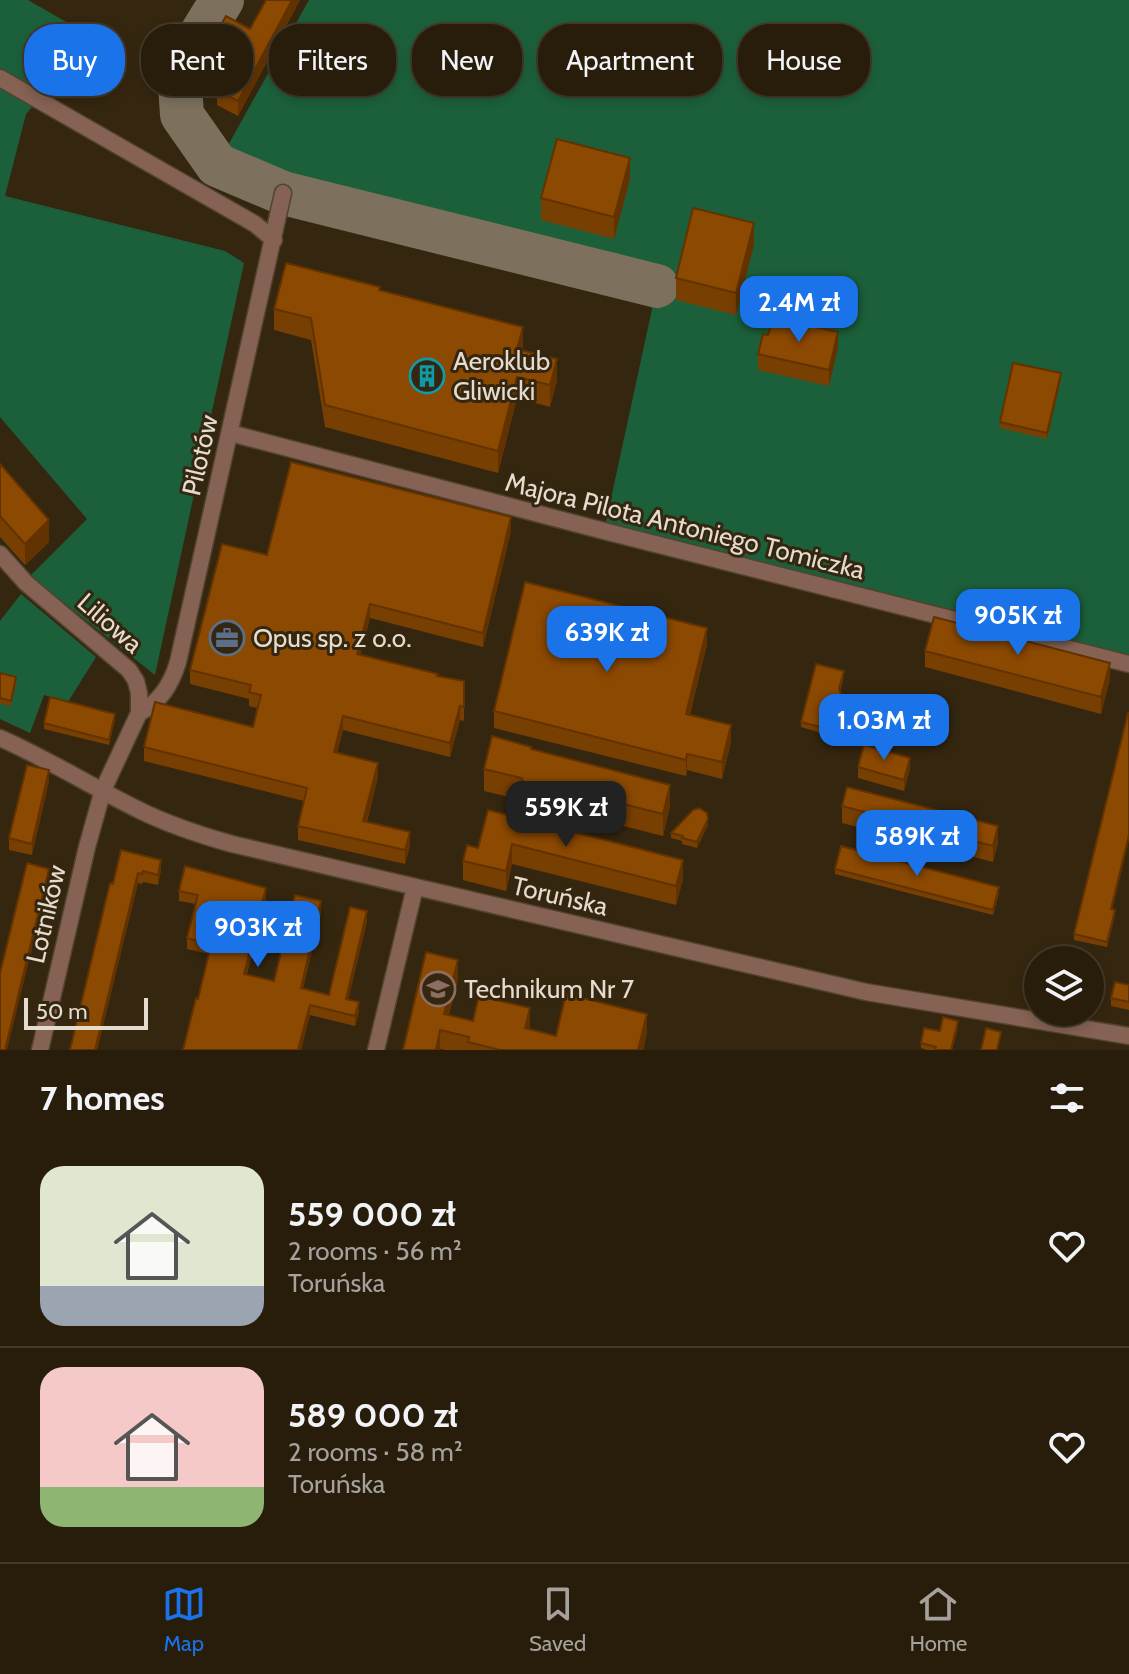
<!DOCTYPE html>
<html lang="en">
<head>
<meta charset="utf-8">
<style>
  :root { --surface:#281c0b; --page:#302514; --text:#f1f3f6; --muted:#a5a19d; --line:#443a2c; --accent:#1a73e8 }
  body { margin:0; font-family:Cabin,sans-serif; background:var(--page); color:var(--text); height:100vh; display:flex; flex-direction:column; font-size:30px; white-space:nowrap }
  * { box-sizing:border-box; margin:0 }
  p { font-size:26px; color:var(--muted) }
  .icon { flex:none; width:44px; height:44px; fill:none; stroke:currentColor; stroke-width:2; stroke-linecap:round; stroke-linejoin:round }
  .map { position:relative; height:1050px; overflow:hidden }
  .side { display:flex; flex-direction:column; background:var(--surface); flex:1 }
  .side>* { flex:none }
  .guide { position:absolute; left:24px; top:24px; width:1082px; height:72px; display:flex; gap:16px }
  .fabs { position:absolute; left:1024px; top:946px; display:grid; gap:16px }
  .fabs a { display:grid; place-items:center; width:80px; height:80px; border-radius:50%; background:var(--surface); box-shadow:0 4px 12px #0003,0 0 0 2px var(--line); font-size:40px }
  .scale { position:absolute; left:24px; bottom:20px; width:124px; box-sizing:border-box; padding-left:8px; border:4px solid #e5dbce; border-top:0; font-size:22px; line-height:28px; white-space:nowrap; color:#e5dbce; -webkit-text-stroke:6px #35260f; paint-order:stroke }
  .price { position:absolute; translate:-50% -68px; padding:0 18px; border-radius:16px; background:var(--accent); color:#fff; font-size:26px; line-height:52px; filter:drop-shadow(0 2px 4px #0008) }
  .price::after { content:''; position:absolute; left:50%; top:48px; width:24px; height:18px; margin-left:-12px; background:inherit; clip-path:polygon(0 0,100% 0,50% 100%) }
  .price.on { background:#222; color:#fff }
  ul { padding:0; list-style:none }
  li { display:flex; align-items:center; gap:24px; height:200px; padding:0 40px }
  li+li { border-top:2px solid var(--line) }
  li span { display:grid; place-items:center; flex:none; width:224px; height:160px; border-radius:24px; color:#555 }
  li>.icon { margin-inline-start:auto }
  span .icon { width:96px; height:96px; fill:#fffc; stroke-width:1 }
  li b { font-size:34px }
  h2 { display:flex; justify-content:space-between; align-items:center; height:96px; padding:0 40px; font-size:34px }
  .chip { padding:0 28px; border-radius:32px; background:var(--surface); box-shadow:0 4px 12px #0003,0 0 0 2px var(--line); font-size:28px; line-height:72px }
  .chip.on { background:var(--accent); color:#fff }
  .menu { display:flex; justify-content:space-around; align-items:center; height:112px; border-top:2px solid var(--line); background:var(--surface); font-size:22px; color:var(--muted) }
  .menu a { display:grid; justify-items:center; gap:4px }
  .menu .on { color:var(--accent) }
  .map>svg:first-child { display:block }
  .green { fill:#1c603b }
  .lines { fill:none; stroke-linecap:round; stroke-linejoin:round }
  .taxiway { stroke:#7d705d; stroke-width:44 }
  .minor-casing { stroke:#51432e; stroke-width:19 }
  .tertiary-casing { stroke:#51432e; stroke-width:19 }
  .minor { stroke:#856253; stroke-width:16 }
  .tertiary { stroke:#856253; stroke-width:16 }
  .wall { fill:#783f02 }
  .shaded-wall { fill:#623301 }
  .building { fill:#8c4902; stroke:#623301; stroke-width:2 }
  .labels { text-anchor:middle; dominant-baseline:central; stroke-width:6; stroke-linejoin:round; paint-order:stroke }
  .poi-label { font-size:26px; fill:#e5dbce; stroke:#35260f; text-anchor:start }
  .street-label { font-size:26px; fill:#e5dbce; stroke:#35260f }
</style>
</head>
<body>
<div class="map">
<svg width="1129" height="1050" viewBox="0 0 1129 1050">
  <rect width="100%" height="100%" fill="#35260f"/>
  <g class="green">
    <path d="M0 0H28L68 23 63 37 119 65 111 81 63 62 54 63 38 100 26 114 5 196 225 251 244 263 155 675 30 576 87 519 0 417Z"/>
    <path d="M309 0H1129V664L604 531 657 286 283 193 217 165Z"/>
    <path d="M21 594 96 657 68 702 44 695 30 733 0 719V621Z"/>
  </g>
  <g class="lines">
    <path class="taxiway" d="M222 0 179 70 182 115 217 165 283 193 657 286"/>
    <g class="minor-casing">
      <g id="minor">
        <path d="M0 78 255 224 274 240"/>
        <path d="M230 433 604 531 1129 664"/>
        <path d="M0 554 26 583 129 670 136 681 139 693V713L103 790"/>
        <path d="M139 713C160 702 171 685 178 662L283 193"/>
        <path d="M376 1050 415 887"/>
      </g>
    </g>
    <g class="tertiary-casing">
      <g id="tertiary">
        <path d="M0 738C48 759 92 787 139 810 169 825 200 835 232 844L866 992 1129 1036"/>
        <path d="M40 1050 87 847 103 790"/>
      </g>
    </g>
    <use href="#minor" class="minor"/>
    <use href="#tertiary" class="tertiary"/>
  </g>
  <g class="wall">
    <path d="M266 0H300L238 116 217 105V90L222 82 203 71V56L250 29Z"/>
    <path d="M630 179 614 239 541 220V198Z"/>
    <path d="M754 245 736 315 676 300V278Z"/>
    <path d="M380 290 523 350 557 381 550 407 517 398 498 473 325 427 311 340 274 330V309Z"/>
    <path d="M838 348 829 386 758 370V354Z"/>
    <path d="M1061 379 1047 439 1000 428V422Z"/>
    <path d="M0 464 49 542 25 565 0 537Z"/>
    <path d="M511 531 483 647 370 618 360 655 438 676 464 681V721L460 720 450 757 343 730 337 753 378 777 367 822 410 846 405 864 298 840V826L304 801 144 761V747L253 727 257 708 249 706V699L190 684V670L267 555Z"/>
    <path d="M707 644 690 715 731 742 722 779 687 770 686 776 494 728V711Z"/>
    <path d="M925 651 1110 679 1101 714 925 667Z"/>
    <path d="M0 673 16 683 11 706 0 704Z"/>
    <path d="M844 676 840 691 844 712 835 710 828 735 801 727V722Z"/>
    <path d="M115 719 109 745 44 729V723Z"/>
    <path d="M531 749 670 806 663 836 548 807 536 812 528 809 521 800 484 791V769Z"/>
    <path d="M858 767 910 769 904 791 858 778Z"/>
    <path d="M49 781 32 855 9 850V838Z"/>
    <path d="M842 806 998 843 993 862 842 823Z"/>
    <path d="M488 810 683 879 676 905 512 864 506 891 463 880V861L478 848Z"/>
    <path d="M708 825 697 848 682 844V841L671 838V833Z"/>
    <path d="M121 850 161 870 158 885 143 882 142 884 138 883 97 1050H70Z"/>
    <path d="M835 869 999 893 993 915 835 874Z"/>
    <path d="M179 891 266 898 247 974 274 981 321 912 303 988 329 995 367 922 348 999 359 1012 355 1026 310 1015 301 1050H183L198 999 209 954 187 949V938L196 904 179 901Z"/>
    <path d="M1113 910 1115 915 1107 947 1074 940V934Z"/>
    <path d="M458 979 449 1015 473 1021 530 1027V1029L556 1036 647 1033 643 1050H445L440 1049V1050H403Z"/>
    <path d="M1129 985V1010L1111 1006V998Z"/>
    <path d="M958 1027 952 1050H927L921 1048V1043L940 1031Z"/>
  </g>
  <g class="shaded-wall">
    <path d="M292 0H300L238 116V101Z"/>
    <path d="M630 158V179L614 239V217Z"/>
    <path d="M754 223V245L736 315V293Z"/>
    <path d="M523 327V349L517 371V349Z"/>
    <path d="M838 332V348L829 386V370Z"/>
    <path d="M557 359V381L550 407V385Z"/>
    <path d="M1061 373V379L1047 439V433Z"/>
    <path d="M517 377V398L498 473V451Z"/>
    <path d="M511 517V531L483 647V633Z"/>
    <path d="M49 520V542L25 565V544Z"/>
    <path d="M370 604V618L357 668V654Z"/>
    <path d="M707 628V644L686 730V714Z"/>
    <path d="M1110 663V679L1101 714V697Z"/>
    <path d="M835 704V710L828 735V729Z"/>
    <path d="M460 706V720L450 757V743Z"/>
    <path d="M343 716V730L334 766V752Z"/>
    <path d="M731 725V742L722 779V762Z"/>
    <path d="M687 754V770L686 776V760Z"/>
    <path d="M910 758V769L904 791V780Z"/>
    <path d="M378 763V777L363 835V821Z"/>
    <path d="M49 770V781L32 855V844Z"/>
    <path d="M548 785V807L536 812V790Z"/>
    <path d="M670 785V806L663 836V814Z"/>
    <path d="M708 819V825L697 848V842Z"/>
    <path d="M998 826V843L993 862V846Z"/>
    <path d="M410 832V846L405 864V850Z"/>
    <path d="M1129 835V840L1111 915V909Z"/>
    <path d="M512 844V864L506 891V871Z"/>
    <path d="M161 860V870L158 885V875Z"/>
    <path d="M683 860V879L676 905V886Z"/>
    <path d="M49 869V880L7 1050H5Z"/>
    <path d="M138 873V883L97 1050H95Z"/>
    <path d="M266 888V898L244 984V974Z"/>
    <path d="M321 901V912L301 998V988Z"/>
    <path d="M1115 910V915L1107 947V942Z"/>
    <path d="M367 911V922L346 1009V999Z"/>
    <path d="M458 960V979L444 1033V1014Z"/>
    <path d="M359 1002V1012L355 1026V1016Z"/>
    <path d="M310 1005V1015L301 1050H298Z"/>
    <path d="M530 1008V1027L525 1047V1028Z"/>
    <path d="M647 1014V1033L643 1050H638Z"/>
    <path d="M440 1030V1050H436Z"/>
  </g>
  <g class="building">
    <path d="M266 0H292L238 101 217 90 228 70 203 56 226 16 250 29Z"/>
    <path d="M557 139 630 158 614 217 541 198Z"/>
    <path d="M693 208 754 223 736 293 676 278Z"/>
    <path d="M286 263 380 287 379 290 523 327 517 349 557 359 550 385 517 377 498 451 325 405 311 318 274 309Z"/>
    <path d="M773 317 838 332 829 370 758 354 763 334 768 335Z"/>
    <path d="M1013 363 1061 373 1047 433 1000 422Z"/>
    <path d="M291 462 511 517 483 633 370 604 357 654 438 674 437 676 464 681V707L460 706 450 743 343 716 334 752 378 763 363 821 410 832 405 850 298 826 307 788 144 747 155 702 253 727 261 695 249 692 251 685 190 670 222 544 267 555Z"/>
    <path d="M0 464 49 520 25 544 0 516Z"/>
    <path d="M525 582 707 628 686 714 731 725 722 762 687 754 686 760 494 711Z"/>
    <path d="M934 617 1110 663 1101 697 925 651Z"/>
    <path d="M816 664 844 671 839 688 844 706 835 704 828 729 801 722Z"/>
    <path d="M0 673 16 677 11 701 0 698Z"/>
    <path d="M50 697 115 714 109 740 44 723Z"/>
    <path d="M1128 713H1129V835L1111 909 1115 910 1107 942 1074 934Z"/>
    <path d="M492 736 531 747V749L670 785 663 814 548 785 536 790 528 788 521 778 484 769Z"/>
    <path d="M864 745 910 758 904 780 858 767Z"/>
    <path d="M27 765 49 770 32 844 9 838Z"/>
    <path d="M847 787 998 826 993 846 842 806Z"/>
    <path d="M699 808 707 813 708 819 697 842 682 838 683 836 671 833 693 810Z"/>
    <path d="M488 810 683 860 676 886 512 844 506 871 463 861 467 845 478 848Z"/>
    <path d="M841 846 999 887 993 910 835 869Z"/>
    <path d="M121 850 161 860 158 875 143 871 142 874 138 873 95 1050H70L110 883 113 884Z"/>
    <path d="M27 863 49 869 5 1050H0V973Z"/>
    <path d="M185 866 266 888 244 974 274 981 295 895 321 901 301 988 329 995 350 907 367 911 346 999 359 1002 355 1016 310 1005 298 1050H183L196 998 198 999 211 945 187 938 198 895 179 891Z"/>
    <path d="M426 952 458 960 444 1014 473 1021 479 996 530 1008 525 1028 556 1036 566 994 647 1014 638 1050H500L468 1042 469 1037 440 1030 436 1050H403Z"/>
    <path d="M1090 965 1098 967 1093 985 1090 984Z"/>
    <path d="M1115 982 1129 985V1002L1111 998Z"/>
    <path d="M943 1017 958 1021 951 1050H935L936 1047 921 1043 924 1028 940 1031Z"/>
    <path d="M986 1028 1001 1032 997 1050H981Z"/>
  </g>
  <defs>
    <g id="building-ring" transform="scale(1.8)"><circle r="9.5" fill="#35260f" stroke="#0f9aa8" stroke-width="1.5"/><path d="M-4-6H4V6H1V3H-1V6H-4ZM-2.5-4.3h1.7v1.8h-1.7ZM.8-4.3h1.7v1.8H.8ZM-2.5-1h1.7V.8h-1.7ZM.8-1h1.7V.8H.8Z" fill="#0f9aa8"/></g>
    <g id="office-ring" transform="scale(1.8)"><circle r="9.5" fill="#35260f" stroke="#5c6f8a" stroke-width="1.5"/><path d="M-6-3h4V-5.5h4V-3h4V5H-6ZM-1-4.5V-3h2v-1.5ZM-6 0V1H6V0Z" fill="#5c6f8a"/></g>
    <g id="school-ring" transform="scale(1.8)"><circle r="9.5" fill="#35260f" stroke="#8d6e63" stroke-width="1.5"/><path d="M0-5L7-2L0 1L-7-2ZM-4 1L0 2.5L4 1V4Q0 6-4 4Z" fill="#8d6e63"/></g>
  </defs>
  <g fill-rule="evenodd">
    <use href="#building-ring" x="427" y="376"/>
    <use href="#office-ring" x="227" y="638"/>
    <use href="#school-ring" x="438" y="989"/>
  </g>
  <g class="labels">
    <g class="poi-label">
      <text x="453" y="361">Aeroklub<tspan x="453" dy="30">Gliwicki</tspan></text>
      <text x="253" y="638">Opus sp. z o.o.</text>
      <text x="464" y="989">Technikum Nr 7</text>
    </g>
    <g class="street-label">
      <text transform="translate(200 455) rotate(-77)">Pilotów</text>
      <text transform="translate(685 526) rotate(14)">Majora Pilota Antoniego Tomiczka</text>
      <text transform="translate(110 623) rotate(41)">Liliowa</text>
      <text transform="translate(560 896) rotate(13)">Toruńska</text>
      <text transform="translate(46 914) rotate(-77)">Lotników</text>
    </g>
  </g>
</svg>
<div class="fabs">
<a><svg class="icon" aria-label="layers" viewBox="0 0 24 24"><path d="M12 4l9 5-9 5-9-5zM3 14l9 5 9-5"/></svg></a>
</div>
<div class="scale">50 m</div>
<b class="price" style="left:799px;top:344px">2.4M zł</b>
<b class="price" style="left:1018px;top:657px">905K zł</b>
<b class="price" style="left:607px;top:674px">639K zł</b>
<b class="price" style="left:884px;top:762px">1.03M zł</b>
<b class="price on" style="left:566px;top:849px">559K zł</b>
<b class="price" style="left:917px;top:878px">589K zł</b>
<b class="price" style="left:258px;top:969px">903K zł</b>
<div class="guide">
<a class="chip on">Buy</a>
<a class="chip">Rent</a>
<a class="chip">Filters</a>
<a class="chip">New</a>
<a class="chip">Apartment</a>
<a class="chip">House</a>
</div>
</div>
<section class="side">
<h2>7 homes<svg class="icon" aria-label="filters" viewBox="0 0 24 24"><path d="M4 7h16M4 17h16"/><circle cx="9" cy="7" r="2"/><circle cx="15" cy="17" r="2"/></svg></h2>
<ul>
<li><span style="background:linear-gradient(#dfe7d0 75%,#9aa5b1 0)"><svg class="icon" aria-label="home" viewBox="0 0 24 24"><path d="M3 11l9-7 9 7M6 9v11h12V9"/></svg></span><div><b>559 000 zł</b><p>2 rooms · 56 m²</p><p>Toruńska</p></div><svg class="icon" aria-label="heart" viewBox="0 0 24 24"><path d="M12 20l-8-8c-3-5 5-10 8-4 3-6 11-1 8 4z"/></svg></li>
<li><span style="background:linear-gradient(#f6c9c9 75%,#8fb573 0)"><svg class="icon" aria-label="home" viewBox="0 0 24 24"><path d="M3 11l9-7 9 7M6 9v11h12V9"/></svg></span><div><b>589 000 zł</b><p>2 rooms · 58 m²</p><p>Toruńska</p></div><svg class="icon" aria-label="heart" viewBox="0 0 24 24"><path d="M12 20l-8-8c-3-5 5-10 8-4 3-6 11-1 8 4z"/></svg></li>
</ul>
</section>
<nav class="menu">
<a class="on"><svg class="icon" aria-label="map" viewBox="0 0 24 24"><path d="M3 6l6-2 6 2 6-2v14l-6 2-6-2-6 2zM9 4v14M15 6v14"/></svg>Map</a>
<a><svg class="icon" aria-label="saved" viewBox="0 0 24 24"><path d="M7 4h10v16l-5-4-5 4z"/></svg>Saved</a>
<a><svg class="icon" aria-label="home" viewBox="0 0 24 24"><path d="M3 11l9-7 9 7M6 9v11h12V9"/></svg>Home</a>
</nav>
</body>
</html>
